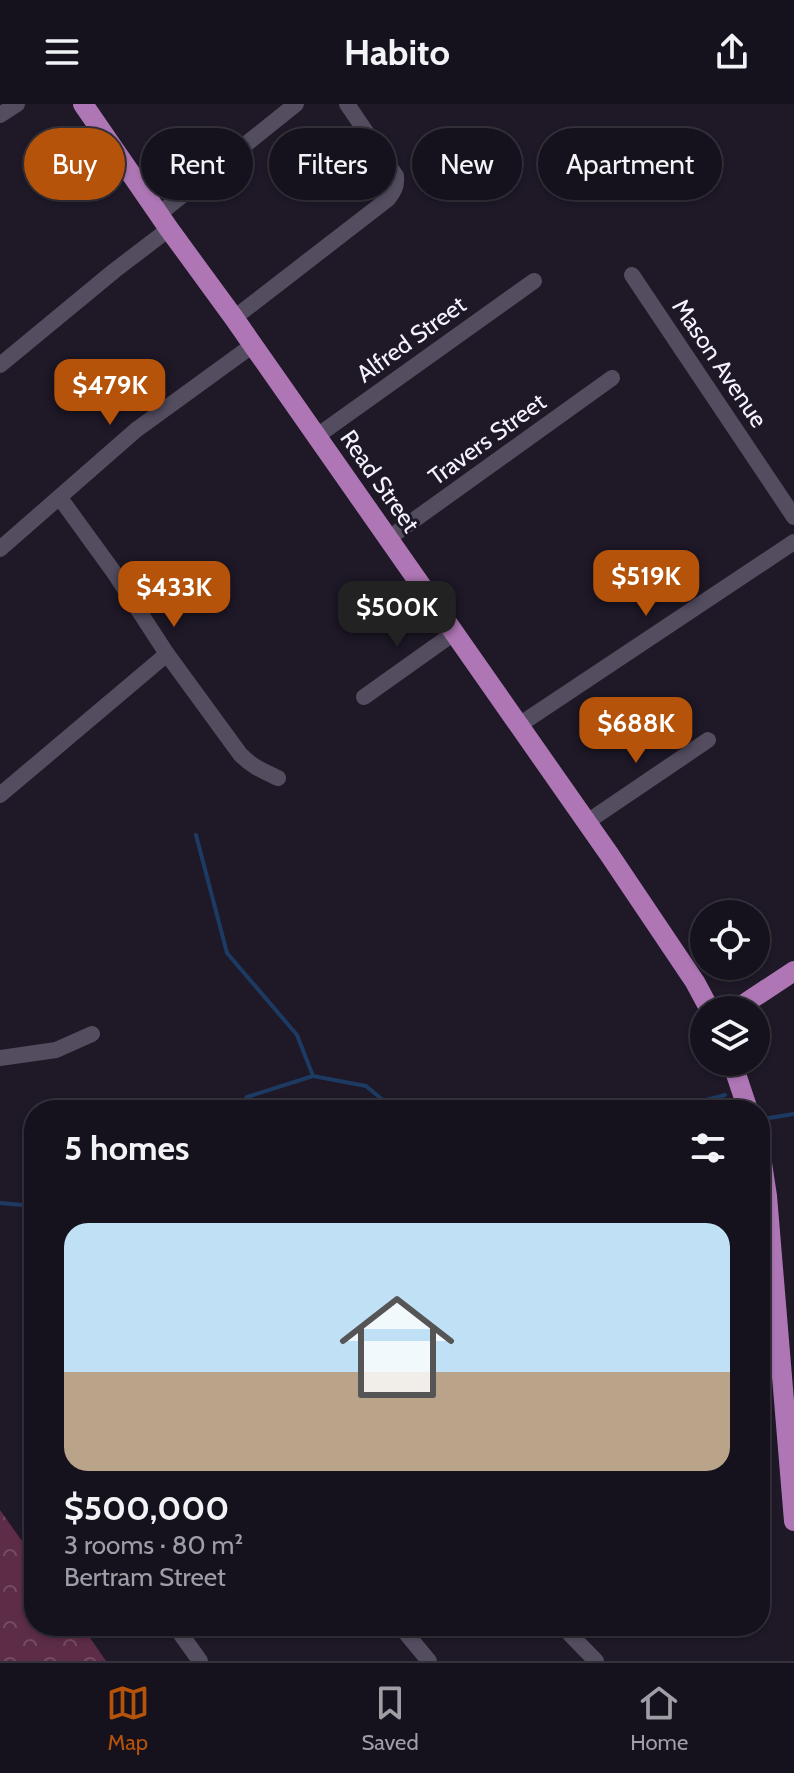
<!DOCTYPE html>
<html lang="en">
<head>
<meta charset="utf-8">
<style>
  :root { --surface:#16121d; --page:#23202a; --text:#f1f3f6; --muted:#9e9ea4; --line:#35323b; --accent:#b45309 }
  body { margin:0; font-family:Cabin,sans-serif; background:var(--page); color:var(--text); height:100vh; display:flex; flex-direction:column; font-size:30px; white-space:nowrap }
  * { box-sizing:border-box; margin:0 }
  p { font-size:26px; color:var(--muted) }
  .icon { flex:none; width:44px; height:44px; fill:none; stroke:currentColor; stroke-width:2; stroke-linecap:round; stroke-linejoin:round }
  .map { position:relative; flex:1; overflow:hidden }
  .drawer { position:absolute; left:24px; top:996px; width:746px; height:536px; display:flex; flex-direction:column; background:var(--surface); border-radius:32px; box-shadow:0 2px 6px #0004,0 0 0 2px var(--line) }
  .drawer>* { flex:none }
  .guide { position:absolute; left:24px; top:24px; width:746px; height:72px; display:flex; gap:16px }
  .tools { position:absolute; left:690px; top:796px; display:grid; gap:16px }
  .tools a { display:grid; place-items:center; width:80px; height:80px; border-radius:50%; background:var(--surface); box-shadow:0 2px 6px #0004,0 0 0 2px var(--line); font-size:40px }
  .price { position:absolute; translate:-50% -68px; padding:0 18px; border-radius:16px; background:var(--accent); color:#fff; font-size:26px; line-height:52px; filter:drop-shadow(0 2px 4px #0008) }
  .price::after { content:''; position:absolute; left:50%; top:48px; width:24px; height:18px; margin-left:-12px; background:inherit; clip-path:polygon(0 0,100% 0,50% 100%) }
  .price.selected { background:#222; color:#fff }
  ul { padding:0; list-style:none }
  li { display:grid; align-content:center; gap:16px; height:424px; padding:0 40px }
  li span { display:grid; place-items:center; height:248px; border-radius:24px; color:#555 }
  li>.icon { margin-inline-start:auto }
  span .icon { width:144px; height:144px; fill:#fffc; stroke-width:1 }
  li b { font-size:34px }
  h2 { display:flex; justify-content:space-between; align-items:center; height:96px; padding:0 40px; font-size:34px }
  .pill { padding:0 28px; border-radius:36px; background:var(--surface); box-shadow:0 2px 6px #0004,0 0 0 2px var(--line); font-size:28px; line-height:72px }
  .pill.selected { background:var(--accent); color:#fff }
  header { display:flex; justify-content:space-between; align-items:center; height:104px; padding:0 40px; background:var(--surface); font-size:36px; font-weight:700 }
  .menu { display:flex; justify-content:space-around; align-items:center; height:112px; border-top:2px solid var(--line); background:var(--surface); font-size:22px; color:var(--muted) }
  .menu a { display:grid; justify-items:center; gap:4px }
  .menu .selected { color:var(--accent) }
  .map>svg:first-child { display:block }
  .forest { fill:url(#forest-crowns) }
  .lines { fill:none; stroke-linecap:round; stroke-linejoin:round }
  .stream { stroke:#1d3b62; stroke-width:4 }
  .minor { stroke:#544d60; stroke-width:16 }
  .major { stroke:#ae76b5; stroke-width:20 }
  .labels { text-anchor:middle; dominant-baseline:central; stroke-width:6; stroke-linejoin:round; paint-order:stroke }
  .street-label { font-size:24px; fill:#f6f2fd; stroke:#1e1827 }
</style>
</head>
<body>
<header><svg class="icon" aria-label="menu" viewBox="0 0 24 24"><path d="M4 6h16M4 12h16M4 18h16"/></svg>Habito<svg class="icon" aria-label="share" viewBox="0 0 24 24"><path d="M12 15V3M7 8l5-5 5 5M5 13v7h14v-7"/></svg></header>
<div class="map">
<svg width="794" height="1557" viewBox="0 0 794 1557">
  <defs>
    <pattern id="forest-crowns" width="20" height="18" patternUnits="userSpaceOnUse" patternTransform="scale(2)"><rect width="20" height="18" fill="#5d2c46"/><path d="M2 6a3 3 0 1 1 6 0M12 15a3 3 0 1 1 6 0" fill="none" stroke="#754b62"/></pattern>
  </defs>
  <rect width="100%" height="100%" fill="#1e1827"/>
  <path class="forest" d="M0 1406 34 1454V1522H82L106 1557H0Z"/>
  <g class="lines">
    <g class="stream">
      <path d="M196 731 227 849 297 931 313 972"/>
      <path d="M237 1006 247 993 313 972 366 982 395 1006"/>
      <path d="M517 1006 642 997 694 999 725 991"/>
      <path d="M769 1014 794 1010"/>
      <path d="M0 1099 34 1102"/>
    </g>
    <g class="minor">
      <path d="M0 11 17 0"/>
      <path d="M159 110 296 0"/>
      <path d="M632 171 794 413"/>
      <path d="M234 214 388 95C394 87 397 82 396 72L347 0"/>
      <path d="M0 261 114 167 169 125"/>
      <path d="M317 332 534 177"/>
      <path d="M60 394 113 467 167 550 240 650C251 662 263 667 278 674"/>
      <path d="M389 434 612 274"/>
      <path d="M0 445 136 326 253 241"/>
      <path d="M364 593 454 529"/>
      <path d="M519 621 794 438"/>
      <path d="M0 691 167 550"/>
      <path d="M587 718 708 636"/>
      <path d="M0 954 56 946 92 930"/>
      <path d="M175 1522 200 1557"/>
      <path d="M400 1522 429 1557"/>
      <path d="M562 1522 596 1557"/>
    </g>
    <g class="major">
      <path d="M83 0 169 125 234 214 609 750 695 878 710 906"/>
      <path d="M735 906 794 867"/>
      <path d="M732 958 748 1006"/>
      <path d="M760 1046 767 1092 794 1417"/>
    </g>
  </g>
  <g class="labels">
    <g class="street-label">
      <text transform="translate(411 235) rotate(-36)">Alfred Street</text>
      <text transform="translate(720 259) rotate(56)">Mason Avenue</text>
      <text transform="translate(487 335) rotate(-36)">Travers Street</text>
      <text transform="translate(380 377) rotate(55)">Read Street</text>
    </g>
  </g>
</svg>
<div class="tools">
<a><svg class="icon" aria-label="locate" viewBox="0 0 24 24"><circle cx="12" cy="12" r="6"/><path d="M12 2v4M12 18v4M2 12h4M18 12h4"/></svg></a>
<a><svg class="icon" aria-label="layers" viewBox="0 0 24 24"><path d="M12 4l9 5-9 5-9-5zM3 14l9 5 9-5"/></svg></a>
</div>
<b class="price" style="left:110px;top:323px">$479K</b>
<b class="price" style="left:646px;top:514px">$519K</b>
<b class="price" style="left:174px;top:525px">$433K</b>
<b class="price selected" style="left:397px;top:545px">$500K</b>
<b class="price" style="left:636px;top:661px">$688K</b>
<div class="guide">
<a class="pill selected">Buy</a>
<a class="pill">Rent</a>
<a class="pill">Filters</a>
<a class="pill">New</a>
<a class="pill">Apartment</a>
</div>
<section class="drawer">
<h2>5 homes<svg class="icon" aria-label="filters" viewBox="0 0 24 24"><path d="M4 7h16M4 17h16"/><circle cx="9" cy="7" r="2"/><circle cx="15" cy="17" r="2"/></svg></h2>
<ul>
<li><span style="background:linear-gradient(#bfe0f5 60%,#b9a48a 0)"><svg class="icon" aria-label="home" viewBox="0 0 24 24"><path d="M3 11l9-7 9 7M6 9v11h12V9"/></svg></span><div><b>$500,000</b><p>3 rooms · 80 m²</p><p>Bertram Street</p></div></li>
</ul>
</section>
</div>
<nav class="menu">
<a class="selected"><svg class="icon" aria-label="map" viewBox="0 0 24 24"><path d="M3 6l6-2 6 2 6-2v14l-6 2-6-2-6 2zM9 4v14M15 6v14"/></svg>Map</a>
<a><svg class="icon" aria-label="saved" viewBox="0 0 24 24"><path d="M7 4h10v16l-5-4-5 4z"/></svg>Saved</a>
<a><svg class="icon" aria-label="home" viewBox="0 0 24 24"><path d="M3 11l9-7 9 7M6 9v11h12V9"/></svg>Home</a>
</nav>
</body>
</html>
